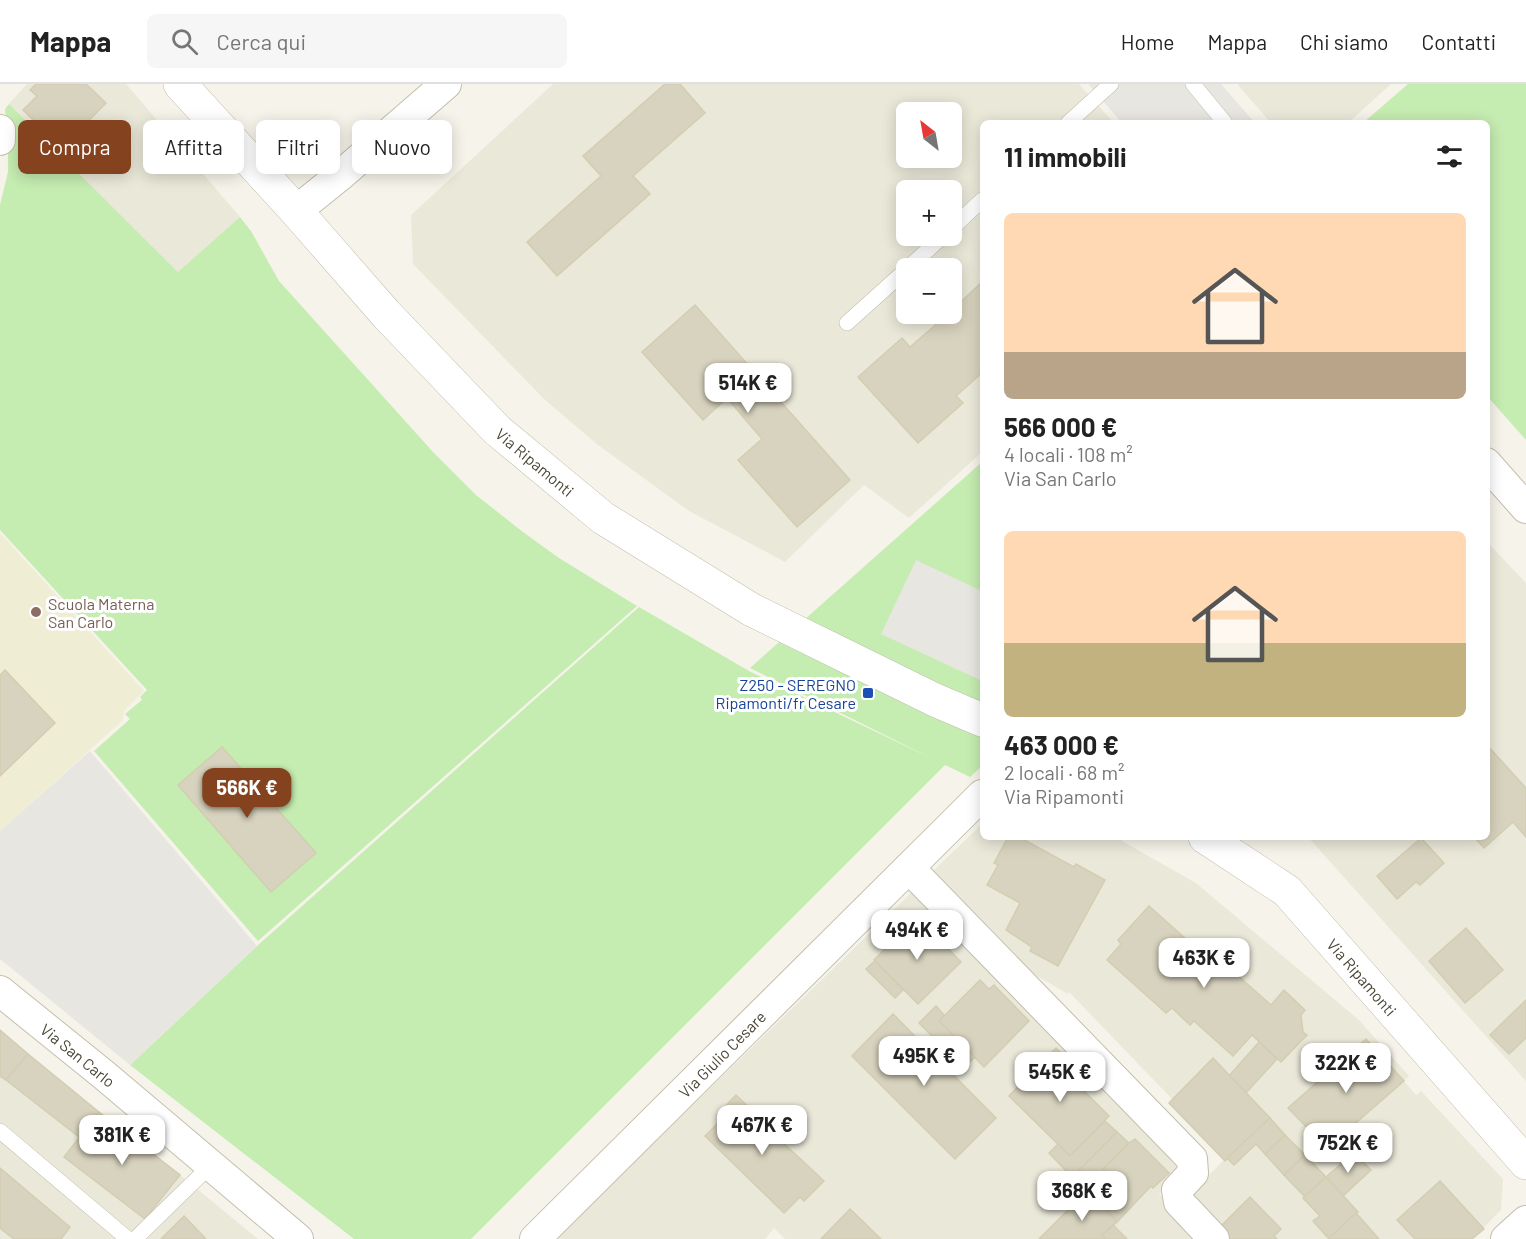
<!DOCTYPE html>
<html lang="it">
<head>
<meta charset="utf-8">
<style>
  :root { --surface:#fff; --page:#f6f6f6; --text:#222; --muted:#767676; --line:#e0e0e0; --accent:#85421e }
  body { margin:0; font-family:Barlow,sans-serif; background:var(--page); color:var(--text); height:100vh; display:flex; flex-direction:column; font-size:22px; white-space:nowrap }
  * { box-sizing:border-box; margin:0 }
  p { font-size:20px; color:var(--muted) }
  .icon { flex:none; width:33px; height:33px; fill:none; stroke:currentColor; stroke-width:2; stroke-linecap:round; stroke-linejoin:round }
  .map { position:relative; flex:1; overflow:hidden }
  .details { position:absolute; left:980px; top:36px; width:510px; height:720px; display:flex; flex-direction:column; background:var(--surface); border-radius:9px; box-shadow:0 3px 15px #0003 }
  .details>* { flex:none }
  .top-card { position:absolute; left:18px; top:36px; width:570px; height:54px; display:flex; gap:12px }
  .needle { width:39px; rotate:329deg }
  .buttons { position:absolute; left:896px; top:18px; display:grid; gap:12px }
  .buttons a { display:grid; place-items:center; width:66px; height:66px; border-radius:9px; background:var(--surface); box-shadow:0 3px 15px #0003; font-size:30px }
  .price { position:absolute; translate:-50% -51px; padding:0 14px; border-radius:12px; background:#fff; color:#222; font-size:20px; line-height:39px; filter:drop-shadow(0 2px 3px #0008) }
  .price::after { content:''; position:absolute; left:50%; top:36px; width:18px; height:14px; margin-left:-9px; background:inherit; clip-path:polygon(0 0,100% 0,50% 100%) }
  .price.on { background:var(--accent); color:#fff }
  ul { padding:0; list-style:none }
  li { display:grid; align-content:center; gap:12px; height:318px; padding:0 24px }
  li span { display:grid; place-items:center; height:186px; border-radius:9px; color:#555 }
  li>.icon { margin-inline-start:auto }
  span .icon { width:108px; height:108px; fill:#fffc; stroke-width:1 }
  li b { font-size:26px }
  h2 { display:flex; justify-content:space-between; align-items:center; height:72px; padding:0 24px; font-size:26px }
  .tag { padding:0 21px; border-radius:9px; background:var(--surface); box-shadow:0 3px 15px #0003; font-size:21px; line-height:54px }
  .tag.on { background:var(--accent); color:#fff }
  header { display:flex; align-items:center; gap:36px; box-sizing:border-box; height:84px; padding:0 30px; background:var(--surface); border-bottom:2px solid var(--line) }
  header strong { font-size:28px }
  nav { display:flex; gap:33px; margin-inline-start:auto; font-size:21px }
  .search { width:420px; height:54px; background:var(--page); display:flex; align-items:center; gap:15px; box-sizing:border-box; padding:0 21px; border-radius:9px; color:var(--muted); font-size:22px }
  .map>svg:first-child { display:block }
  .residential { fill:#eae8d8; fill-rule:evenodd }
  .education { fill:#efedd3 }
  .green { fill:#c5ecb1 }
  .parking { fill:#e7e6e1 }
  .building { fill:#d8d3be; stroke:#d3cdb1; stroke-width:1.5 }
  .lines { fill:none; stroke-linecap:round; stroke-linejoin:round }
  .service-casing { stroke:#c2bfac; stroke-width:16 }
  .minor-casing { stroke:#c2bfac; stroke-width:32 }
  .tertiary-casing { stroke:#c2bfac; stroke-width:34 }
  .service { stroke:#fff; stroke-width:15 }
  .minor { stroke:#fff; stroke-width:30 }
  .tertiary { stroke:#fff; stroke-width:33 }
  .education-dot { fill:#8d6e63; stroke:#fff; stroke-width:2 }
  .transit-dot { fill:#1a4fb4; stroke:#fff; stroke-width:2 }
  .labels { text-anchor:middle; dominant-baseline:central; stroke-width:6; stroke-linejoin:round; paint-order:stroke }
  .street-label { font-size:16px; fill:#4a4737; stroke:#fff }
  .education-label { font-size:16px; fill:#785e54; stroke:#fff; text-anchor:start }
  .transit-label { font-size:16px; fill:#164399; stroke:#fff; text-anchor:end }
</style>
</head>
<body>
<header>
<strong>Mappa</strong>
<div class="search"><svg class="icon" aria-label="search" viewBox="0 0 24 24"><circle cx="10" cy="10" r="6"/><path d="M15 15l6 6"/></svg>Cerca qui</div>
<nav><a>Home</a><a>Mappa</a><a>Chi siamo</a><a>Contatti</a></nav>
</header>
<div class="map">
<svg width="1526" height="1155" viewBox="0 0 1526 1155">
  <rect width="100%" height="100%" fill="#f6f4ea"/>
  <g class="residential">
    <path d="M27 0H126L240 133 178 188 9 20Z"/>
    <path d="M553 0H1079L1114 39H982V368L909 434 864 401 785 478 689 427 598 361 544 315 413 180 411 131ZM906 28H951V74H906ZM906 106H951V152H906ZM906 184H951V230H906Z"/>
    <path d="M1237 0H1391L1348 39H1271Z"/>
    <path d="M1487 458 1526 499V997L1308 753H1486Z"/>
    <path d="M982 740V753H1115L1196 799 1359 936 1409 992 1404 997 1416 1011 1421 1007 1503 1095 1501 1126 1472 1155H1224L1190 1110 1224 1076 1169 1019 1172 1015 1069 908 1068 910 1035 891 933 787Z"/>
    <path d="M913 807 1181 1087 1159 1110 1204 1155H785L774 1144 765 1155H555Z"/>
    <path d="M0 946 99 1028 180 1091 258 1155H0Z"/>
  </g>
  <path class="education" d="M0 449 144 607 124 627 123 636 0 747Z"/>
  <g class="green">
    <path d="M1408 0H1526V356L1487 312 1486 39H1363Z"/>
    <path d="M9 20 178 188 240 133 251 147 279 197 434 369 476 411 523 448 559 474 637 522 258 857 94 667 130 635 125 630 142 616 140 613 147 606 0 446V121L8 88V57L5 25Z"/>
    <path d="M982 378V682L970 693 945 681 471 1155H354L130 981 257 862 639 523 749 587 939 678 750 584Z"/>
  </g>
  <g class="parking">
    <path d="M1090 0H1221L1255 39H1122L1089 1Z"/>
    <path d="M916 476 982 507V597L881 550Z"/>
    <path d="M90 667 257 862 130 981 0 875V747Z"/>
  </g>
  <g class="building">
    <path d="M36 0H86L106 19 62 64 23 26 37 12 30 6Z"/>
    <path d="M665 0H680L705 29 633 92 650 110 557 192 527 158 601 92 583 72Z"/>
    <path d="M982 198V289L956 312 963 319 918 359 858 293 902 254 910 263 948 230H951V227Z"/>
    <path d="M695 221 850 396 797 443 738 376 762 355 727 314 703 336 642 268Z"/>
    <path d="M5 586 55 639 0 692V591Z"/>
    <path d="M1486 660 1526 704V753L1513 738 1484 764 1474 753H1486Z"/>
    <path d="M222 663 316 769 271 808 178 701Z"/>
    <path d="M1008 753H1019L1074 783 1076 780 1105 796 1058 882 1030 867 1032 863 1006 846 1020 819 987 801 998 781 994 779Z"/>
    <path d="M1421 754 1444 779 1420 801 1416 798 1397 815 1377 792Z"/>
    <path d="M1149 822 1205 872 1210 867 1271 921 1284 906 1305 926 1301 931 1303 948 1307 951 1281 978 1252 951 1233 972 1194 937 1190 941 1172 924 1166 929 1107 876 1121 860 1118 856Z"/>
    <path d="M917 833 961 878 918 920 874 876Z"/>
    <path d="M1466 844 1503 886 1465 919 1429 877Z"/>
    <path d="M875 877 903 906 895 914 866 885Z"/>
    <path d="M980 896 989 905 994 901 1029 937 984 983 939 937Z"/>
    <path d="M1526 916V954L1509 970 1490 951Z"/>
    <path d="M936 922 944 931 939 937 975 973 964 984 919 939Z"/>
    <path d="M893 930 996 1034 955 1075 852 972Z"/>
    <path d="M0 946 28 970 6 996 0 992Z"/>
    <path d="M1366 955 1404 997 1327 1064 1288 1024Z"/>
    <path d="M1259 958 1277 975 1246 1009 1229 992Z"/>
    <path d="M1056 964 1084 991 1076 999 1109 1032 1070 1072 1009 1012Z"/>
    <path d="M28 970 99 1028 79 1053 6 996Z"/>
    <path d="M1213 974 1270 1034 1225 1077 1169 1019Z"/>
    <path d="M736 1011 760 1034 762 1039 824 1097 804 1117 800 1113 784 1129 705 1052 721 1036 717 1031Z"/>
    <path d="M99 1028 180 1091 145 1135 64 1073Z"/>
    <path d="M1270 1034 1285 1051 1265 1070 1256 1060 1234 1081 1227 1074Z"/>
    <path d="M1105 1037 1117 1048 1072 1093 1049 1069 1058 1060 1070 1072Z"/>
    <path d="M1117 1048 1129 1059 1103 1085 1106 1088 1087 1107 1072 1093Z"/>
    <path d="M1285 1051 1305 1071 1284 1091 1265 1070Z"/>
    <path d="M1135 1055 1169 1089 1153 1104 1151 1102 1117 1138 1087 1107 1106 1088 1103 1085 1129 1059Z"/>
    <path d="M1354 1069 1371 1086 1343 1112 1326 1093Z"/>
    <path d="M1305 1071 1326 1093 1305 1113 1284 1091Z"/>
    <path d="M0 1084 70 1143 61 1155H14L0 1144Z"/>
    <path d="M1326 1093 1358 1128 1329 1155 1313 1137 1320 1132 1303 1114Z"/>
    <path d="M1440 1097 1484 1145 1472 1155H1415L1397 1136Z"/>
    <path d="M1087 1107 1117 1138 1102 1151 1106 1155H1039Z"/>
    <path d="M1250 1113 1281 1145 1274 1152 1277 1155H1224L1216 1147Z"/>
    <path d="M850 1125 881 1155H821Z"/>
    <path d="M1356 1129 1379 1155H1330L1329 1154Z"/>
    <path d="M184 1132 206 1155H161Z"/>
    <path d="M1113 1141 1127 1155H1106L1102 1151Z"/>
  </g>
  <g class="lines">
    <g class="service-casing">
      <g id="service">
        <path d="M1193 0 1225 39"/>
        <path d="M1068 39 1111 0"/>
        <path d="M951 145 982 116"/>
        <path d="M908 184 943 152"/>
        <path d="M847 239 906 186"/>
        <path d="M0 1047 128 1155"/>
        <path d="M135 1155 211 1081"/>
      </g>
    </g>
    <g class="minor-casing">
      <g id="minor">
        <path d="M0 46V56"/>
        <path d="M296 127 342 90 446 0"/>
        <path d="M1486 379 1526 424"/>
        <path d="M909 784 1192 1075 1193 1089 1177 1106 1179 1118 1214 1155"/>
        <path d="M0 907 104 991 298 1155"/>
        <path d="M535 1155 982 711"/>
        <path d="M1506 1155 1526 1137"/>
      </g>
    </g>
    <g class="tertiary-casing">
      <g id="tertiary">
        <path d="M180 0 296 127 386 230 497 346 603 434 752 526 935 616 982 636"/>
        <path d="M1205 753 1287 807 1526 1079"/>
      </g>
    </g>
    <use href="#service" class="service"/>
    <use href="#minor" class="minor"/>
    <use href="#tertiary" class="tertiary"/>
  </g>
  <circle class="education-dot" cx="36" cy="528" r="6"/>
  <rect class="transit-dot" x="862" y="603" width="12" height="12" rx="3"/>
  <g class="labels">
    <g class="street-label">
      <text transform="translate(535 378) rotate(40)">Via Ripamonti</text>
      <text transform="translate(1362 893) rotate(49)">Via Ripamonti</text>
      <text transform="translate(722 970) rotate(-45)">Via Giulio Cesare</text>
      <text transform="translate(78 971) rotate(39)">Via San Carlo</text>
    </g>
    <g class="education-label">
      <text x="48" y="519">Scuola Materna<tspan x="48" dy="18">San Carlo</tspan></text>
    </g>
    <g class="transit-label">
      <text x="856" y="600">Z250 - SEREGNO<tspan x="856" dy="18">Ripamonti/fr Cesare</tspan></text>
    </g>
  </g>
</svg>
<div class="buttons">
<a><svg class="needle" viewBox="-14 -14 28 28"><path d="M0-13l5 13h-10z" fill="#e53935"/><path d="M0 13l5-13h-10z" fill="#767676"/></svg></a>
<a>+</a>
<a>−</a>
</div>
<b class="price" style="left:748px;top:330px">514K €</b>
<b class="price on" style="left:247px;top:735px">566K €</b>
<b class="price" style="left:917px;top:877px">494K €</b>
<b class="price" style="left:1204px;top:905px">463K €</b>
<b class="price" style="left:924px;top:1003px">495K €</b>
<b class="price" style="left:1346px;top:1010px">322K €</b>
<b class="price" style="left:1060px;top:1019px">545K €</b>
<b class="price" style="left:762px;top:1072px">467K €</b>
<b class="price" style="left:122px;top:1082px">381K €</b>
<b class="price" style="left:1348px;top:1090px">752K €</b>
<b class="price" style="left:1082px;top:1138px">368K €</b>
<div class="top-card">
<a class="tag on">Compra</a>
<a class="tag">Affitta</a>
<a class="tag">Filtri</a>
<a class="tag">Nuovo</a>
</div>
<section class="details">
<h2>11 immobili<svg class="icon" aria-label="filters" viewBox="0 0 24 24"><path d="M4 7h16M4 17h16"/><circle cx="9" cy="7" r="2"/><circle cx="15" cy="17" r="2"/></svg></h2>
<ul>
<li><span style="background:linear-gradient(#ffd9b3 75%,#b9a48a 0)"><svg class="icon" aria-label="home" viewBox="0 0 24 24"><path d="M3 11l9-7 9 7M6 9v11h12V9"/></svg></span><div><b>566 000 €</b><p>4 locali · 108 m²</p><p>Via San Carlo</p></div></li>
<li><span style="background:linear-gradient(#ffd9b3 60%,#c2b280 0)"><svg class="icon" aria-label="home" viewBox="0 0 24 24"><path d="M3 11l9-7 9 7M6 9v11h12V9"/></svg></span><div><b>463 000 €</b><p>2 locali · 68 m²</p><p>Via Ripamonti</p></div></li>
</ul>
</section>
</div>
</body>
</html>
